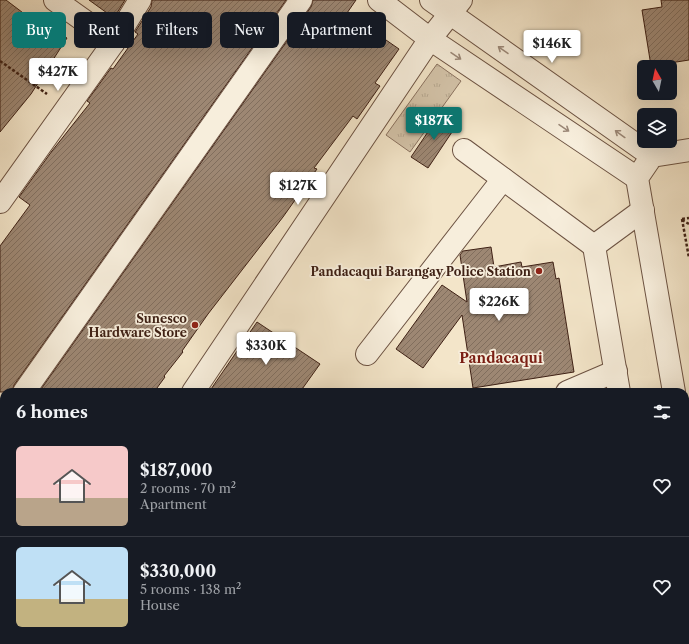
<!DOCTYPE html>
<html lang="en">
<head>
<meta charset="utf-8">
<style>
  :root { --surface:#171b24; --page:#242831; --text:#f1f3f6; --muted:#9ea1a6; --line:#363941; --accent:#0f766e }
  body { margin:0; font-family:"Libre Caslon Text",serif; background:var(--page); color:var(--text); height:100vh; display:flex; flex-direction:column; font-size:15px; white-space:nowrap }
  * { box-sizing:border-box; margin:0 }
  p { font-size:13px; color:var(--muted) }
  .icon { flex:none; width:22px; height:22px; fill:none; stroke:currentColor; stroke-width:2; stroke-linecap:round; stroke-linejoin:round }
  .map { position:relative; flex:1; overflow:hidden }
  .details { position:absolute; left:0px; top:388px; width:689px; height:256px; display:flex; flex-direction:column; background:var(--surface); border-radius:12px 12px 0 0; box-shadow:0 4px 16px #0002 }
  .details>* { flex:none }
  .guide { position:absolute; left:12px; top:12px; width:400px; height:36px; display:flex; gap:8px }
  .needle { width:26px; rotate:351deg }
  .tools { position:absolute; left:637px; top:60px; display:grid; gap:8px }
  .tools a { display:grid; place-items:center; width:40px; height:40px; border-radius:6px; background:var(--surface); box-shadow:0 4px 16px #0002; font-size:20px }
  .price { position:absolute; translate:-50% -34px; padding:0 9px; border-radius:4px; background:#fff; color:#222; font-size:13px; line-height:26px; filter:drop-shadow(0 1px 2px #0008) }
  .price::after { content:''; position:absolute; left:50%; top:24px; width:12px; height:9px; margin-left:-6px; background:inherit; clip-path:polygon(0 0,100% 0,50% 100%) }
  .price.active { background:var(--accent); color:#fff }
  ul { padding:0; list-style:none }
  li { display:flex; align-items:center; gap:12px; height:100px; padding:0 16px }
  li+li { border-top:1px solid var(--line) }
  li span { display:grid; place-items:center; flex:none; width:112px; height:80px; border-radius:6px; color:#555 }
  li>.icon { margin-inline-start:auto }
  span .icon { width:48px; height:48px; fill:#fffc; stroke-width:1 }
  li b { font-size:17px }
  h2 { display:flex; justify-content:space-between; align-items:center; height:48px; padding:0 16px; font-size:17px }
  .pill { padding:0 14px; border-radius:6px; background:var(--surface); box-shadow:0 4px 16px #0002; font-size:14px; line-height:36px }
  .pill.active { background:var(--accent); color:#fff }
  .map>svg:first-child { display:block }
  .grass { fill:url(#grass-tufts); stroke:#8a7260 }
  .building { fill:url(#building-hatch); stroke:#3f2115 }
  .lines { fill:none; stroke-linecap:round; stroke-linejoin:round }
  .minor-casing { stroke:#6c5242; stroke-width:24 }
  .path { stroke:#3f2115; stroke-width:2.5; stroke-dasharray:3 2; stroke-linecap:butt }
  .minor { stroke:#f7eedc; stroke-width:22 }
  .oneway { stroke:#9b8878 }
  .poi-dot { fill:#8f2418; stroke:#f7eedc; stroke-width:1.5 }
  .labels { text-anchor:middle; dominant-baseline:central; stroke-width:3.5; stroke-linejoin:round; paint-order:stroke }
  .poi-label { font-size:12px; font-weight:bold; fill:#3f2115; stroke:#f7eedc; text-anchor:end }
  .quarter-label { font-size:14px; font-weight:bold; fill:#7a1f14; stroke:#f7eedc }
</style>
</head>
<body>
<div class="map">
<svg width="689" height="644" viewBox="0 0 689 644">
  <defs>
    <pattern id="grass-tufts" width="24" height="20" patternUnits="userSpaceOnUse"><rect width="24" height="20" fill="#d4c4aa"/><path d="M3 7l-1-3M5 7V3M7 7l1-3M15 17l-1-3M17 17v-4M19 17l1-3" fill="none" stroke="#b7a891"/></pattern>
    <pattern id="building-hatch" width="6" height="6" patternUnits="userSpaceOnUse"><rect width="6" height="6" fill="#9d8773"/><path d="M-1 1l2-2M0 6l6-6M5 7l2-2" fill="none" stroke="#816e5d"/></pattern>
  </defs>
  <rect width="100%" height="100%" fill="#f3e5c9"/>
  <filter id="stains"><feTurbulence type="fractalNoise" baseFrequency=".005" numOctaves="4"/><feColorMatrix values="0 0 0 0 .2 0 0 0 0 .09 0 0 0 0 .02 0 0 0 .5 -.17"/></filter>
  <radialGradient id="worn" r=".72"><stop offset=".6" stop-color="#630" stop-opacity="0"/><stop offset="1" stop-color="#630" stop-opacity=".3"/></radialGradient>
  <path class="grass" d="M437 64 461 81 410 152 386 135Z"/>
  <g class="building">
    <path d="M0 0H6L43 28 45 25 67 38 31 94 0 132Z"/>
    <path d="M89 0H125L114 18Z"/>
    <path d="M152 0H286L14 385 12 392H0V246L30 205 19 197 52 151 90 103 87 101 111 68 113 69 138 34 135 32 151 7Z"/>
    <path d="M313 0H356L347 13 399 49 375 83 380 86 357 119 353 116 314 168 317 169 283 217 208 314 182 351 183 352 164 376 165 377 154 392H39L311 7Z"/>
    <path d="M661 0H689V60L651 66 642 10 662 7Z"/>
    <path d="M440 114 456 126 428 168 411 157Z"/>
    <path d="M491 247 494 267 521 262 522 267 553 262 556 279 559 278 574 372 473 388 462 315 423 368 396 349 442 285 467 302 460 255 463 251Z"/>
    <path d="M257 322 320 364 300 392H209Z"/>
  </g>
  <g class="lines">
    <g class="minor-casing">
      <g id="minor">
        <path d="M55 0 114 42"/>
        <path d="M379 0 430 39 637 178"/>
        <path d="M431 0 652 156"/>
        <path d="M464 150 594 246"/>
        <path d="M0 202 114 42 140 0"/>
        <path d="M367 354 503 179"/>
        <path d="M24 392 301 0"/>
        <path d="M193 392 430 39 461 0"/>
        <path d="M567 392 616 371"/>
        <path d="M619 392 594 246 643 210"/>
        <path d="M674 392 637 178 652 156 689 150"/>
        <path d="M0 426 4 420"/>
        <path d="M685 455 689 479"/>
        <path d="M685 497H689"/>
        <path d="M685 592 689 585"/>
        <path d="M394 640 399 644"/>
        <path d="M13 644 16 640"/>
        <path d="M651 644 654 640"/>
      </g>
    </g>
    <g class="path">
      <path d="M0 61 47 94"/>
      <path d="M682 219 689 258"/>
      <path d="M682 219 689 218"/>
      <path d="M682 220 689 224"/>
      <path d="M168 640 174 644"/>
    </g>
    <use href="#minor" class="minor"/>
  </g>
  <defs><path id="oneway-shaft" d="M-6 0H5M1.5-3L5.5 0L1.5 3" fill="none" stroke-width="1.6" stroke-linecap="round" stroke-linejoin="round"/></defs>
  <g class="oneway">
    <use href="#oneway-shaft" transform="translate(503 50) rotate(-145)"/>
    <use href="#oneway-shaft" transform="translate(456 56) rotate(34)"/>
    <use href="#oneway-shaft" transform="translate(564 128) rotate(34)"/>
    <use href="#oneway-shaft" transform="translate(620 134) rotate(-144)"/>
  </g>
  <g class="poi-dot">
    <circle cx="539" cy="271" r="4"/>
    <circle cx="195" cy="325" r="4"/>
  </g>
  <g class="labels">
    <g class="poi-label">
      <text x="531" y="271">Pandacaqui Barangay Police Station</text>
      <text x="187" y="318">Sunesco<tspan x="187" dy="14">Hardware Store</tspan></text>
    </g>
    <g class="quarter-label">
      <text x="501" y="358">Pandacaqui</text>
    </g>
  </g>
  <rect width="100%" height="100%" filter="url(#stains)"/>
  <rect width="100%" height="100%" fill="url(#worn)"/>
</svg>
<div class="tools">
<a><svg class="needle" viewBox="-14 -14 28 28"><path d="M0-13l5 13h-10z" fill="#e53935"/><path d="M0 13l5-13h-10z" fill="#9ea1a6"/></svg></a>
<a><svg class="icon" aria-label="layers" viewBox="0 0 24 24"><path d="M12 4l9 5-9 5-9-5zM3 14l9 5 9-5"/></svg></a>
</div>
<b class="price" style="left:552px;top:64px">$146K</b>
<b class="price" style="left:58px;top:92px">$427K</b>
<b class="price active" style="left:434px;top:141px">$187K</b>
<b class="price" style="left:298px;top:206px">$127K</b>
<b class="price" style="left:499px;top:322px">$226K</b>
<b class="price" style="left:266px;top:366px">$330K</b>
<div class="guide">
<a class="pill active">Buy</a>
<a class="pill">Rent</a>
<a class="pill">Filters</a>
<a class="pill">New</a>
<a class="pill">Apartment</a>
</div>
<section class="details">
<h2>6 homes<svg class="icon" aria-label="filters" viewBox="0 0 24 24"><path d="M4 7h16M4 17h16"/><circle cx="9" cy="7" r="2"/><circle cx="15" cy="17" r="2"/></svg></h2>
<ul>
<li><span style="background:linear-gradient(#f6c9c9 65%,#b9a48a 0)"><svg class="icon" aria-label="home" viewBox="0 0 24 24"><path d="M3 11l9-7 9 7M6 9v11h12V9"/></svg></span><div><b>$187,000</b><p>2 rooms · 70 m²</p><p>Apartment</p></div><svg class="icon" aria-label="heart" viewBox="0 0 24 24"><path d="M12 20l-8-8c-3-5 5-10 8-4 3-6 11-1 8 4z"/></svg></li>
<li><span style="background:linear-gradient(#bfe0f5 65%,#c2b280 0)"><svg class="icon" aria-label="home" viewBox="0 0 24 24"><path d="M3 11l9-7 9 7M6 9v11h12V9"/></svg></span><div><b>$330,000</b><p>5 rooms · 138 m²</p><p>House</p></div><svg class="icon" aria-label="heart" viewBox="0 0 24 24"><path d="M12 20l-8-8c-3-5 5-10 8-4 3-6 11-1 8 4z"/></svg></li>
</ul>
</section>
</div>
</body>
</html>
